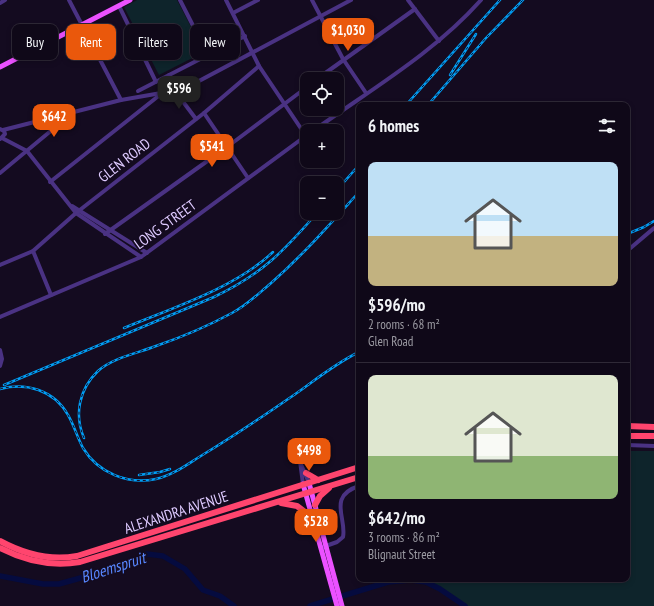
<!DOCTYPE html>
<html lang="en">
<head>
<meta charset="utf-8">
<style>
  :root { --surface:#0f0818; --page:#1d1625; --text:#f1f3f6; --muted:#9b9aa2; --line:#2f2937; --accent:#ea580c }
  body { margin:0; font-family:"PT Sans Narrow",sans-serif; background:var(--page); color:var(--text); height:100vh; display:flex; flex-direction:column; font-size:15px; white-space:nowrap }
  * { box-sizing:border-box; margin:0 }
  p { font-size:13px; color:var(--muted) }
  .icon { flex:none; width:22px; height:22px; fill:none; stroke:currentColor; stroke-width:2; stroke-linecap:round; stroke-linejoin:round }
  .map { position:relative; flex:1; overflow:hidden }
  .side { position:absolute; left:356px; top:102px; width:274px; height:480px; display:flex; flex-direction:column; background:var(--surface); border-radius:8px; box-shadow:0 2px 6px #0003,0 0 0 1px var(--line) }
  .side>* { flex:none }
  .banner { position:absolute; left:12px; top:24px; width:284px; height:36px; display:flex; gap:8px }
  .fabs { position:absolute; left:300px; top:72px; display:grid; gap:8px }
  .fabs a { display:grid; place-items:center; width:44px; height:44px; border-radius:8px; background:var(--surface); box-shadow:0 2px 6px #0003,0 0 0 1px var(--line); font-size:20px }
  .price { position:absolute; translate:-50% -34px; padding:0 9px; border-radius:8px; background:var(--accent); color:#fff; font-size:13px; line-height:26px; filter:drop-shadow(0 1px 2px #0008) }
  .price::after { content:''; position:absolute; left:50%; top:24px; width:12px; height:9px; margin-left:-6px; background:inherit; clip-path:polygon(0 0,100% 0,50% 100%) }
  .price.on { background:#222; color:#fff }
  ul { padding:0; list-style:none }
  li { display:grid; align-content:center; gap:8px; height:212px; padding:0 12px }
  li+li { border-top:1px solid var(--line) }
  li span { display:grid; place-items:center; height:124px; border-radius:8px; color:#555 }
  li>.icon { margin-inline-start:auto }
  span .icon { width:72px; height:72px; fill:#fffc; stroke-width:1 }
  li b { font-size:17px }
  h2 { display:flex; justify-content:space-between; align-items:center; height:48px; padding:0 12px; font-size:17px }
  .tag { padding:0 14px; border-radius:8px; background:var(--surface); box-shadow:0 2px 6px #0003,0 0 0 1px var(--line); font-size:14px; line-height:36px }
  .tag.on { background:var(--accent); color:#fff }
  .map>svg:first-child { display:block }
  .green { fill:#0e242b }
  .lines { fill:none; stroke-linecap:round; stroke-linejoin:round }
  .river { stroke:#050b3f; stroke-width:5.5 }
  .minor { stroke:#4a3283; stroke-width:4 }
  .major { stroke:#eb51ff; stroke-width:5 }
  .highway { stroke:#ff456e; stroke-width:6 }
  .rail-casing { stroke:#009ef5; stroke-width:2.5 }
  .rail { stroke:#140b20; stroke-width:1; stroke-dasharray:3; stroke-linecap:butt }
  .labels { text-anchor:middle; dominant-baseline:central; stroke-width:3.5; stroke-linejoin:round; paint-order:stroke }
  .street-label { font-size:15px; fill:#decaff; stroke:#140b20 }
  .water-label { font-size:16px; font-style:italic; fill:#5887ff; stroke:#140b20 }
</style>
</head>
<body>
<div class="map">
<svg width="654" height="606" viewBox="0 0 654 606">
  <rect width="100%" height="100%" fill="#140b20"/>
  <g class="green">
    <path d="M137 0H177L204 52 159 75 124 7Z"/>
    <path d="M627 451H654V606H465C453 598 440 585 426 582 414 579 400 581 388 582L387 579H627Z"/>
  </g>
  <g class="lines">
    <g class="river">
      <path d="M0 576 43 584H59L127 565 147 554 163 556 185 569 203 590 220 596 234 606"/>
      <path d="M310 606 388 582 411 580 426 582 440 589 465 606"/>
    </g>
    <g class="minor">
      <path d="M69 0 121 100"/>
      <path d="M180 0 208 55"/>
      <path d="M226 0 259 66 306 136"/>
      <path d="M312 0 343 59 366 93"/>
      <path d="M408 0 439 41"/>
      <path d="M0 3 5 0"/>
      <path d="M119 6 156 82"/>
      <path d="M233 13 258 0"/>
      <path d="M169 75 177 90"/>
      <path d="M317 79 415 9"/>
      <path d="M138 91 245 36"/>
      <path d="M175 91 196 119"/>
      <path d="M204 113 248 178"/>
      <path d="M0 129 4 131 5 134 0 139"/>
      <path d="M3 130 121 100 184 89 351 0"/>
      <path d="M313 131C370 90 434 53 481 0"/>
      <path d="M2 138 27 151 76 213 141 257"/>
      <path d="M0 173 70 115"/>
      <path d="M50 182 161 94"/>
      <path d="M72 206 147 253"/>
      <path d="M105 234 227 147 307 87"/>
      <path d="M33 251 51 295"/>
      <path d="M627 251 654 228"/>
      <path d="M0 265 33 251 76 213 204 113 259 66"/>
      <path d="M0 317 141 257 307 135"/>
      <path d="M0 350 2 359 0 366"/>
      <path d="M627 445 654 446"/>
      <path d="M300 461 303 484"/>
      <path d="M300 462 309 483"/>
      <path d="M323 547 337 542 343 537C347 519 327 496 359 486"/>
    </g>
    <g class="major">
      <path d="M0 67 130 0"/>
      <path d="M309 483 342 606"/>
      <path d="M303 484 337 606"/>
    </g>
    <g class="highway">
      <path d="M627 426 654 427"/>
      <path d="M627 436H654"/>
      <path d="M306 473 318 480"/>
      <path d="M281 503 297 506 313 518"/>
      <path d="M315 505 320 496 329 488"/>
      <path d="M0 541C24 554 50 561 77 556L359 467"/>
      <path d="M0 548C25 561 51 567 80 562L359 477"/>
    </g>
    <g class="rail-casing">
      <g id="rail">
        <path d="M450 75 476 34"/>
        <path d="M406 105 500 0"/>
        <path d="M428 105 486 38 523 0"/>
        <path d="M337 190 359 165"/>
        <path d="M627 234 644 227 654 221"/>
        <path d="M124 328C172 308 235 288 273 252"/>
        <path d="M4 385 214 297C262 274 283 252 317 213"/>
        <path d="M0 389C26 382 54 390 68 415 74 425 77 437 83 448 98 473 128 485 156 479 174 475 189 463 204 454 234 436 262 417 291 397 313 382 334 364 359 352"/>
        <path d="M84 438C74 415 79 389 98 371 112 358 138 353 156 346 182 337 208 326 232 313 246 306 258 294 270 284 303 255 330 224 359 192"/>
        <path d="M139 475 160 472 170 469"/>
      </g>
    </g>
    <use href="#rail" class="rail"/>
  </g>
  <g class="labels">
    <g class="street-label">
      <text transform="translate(124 160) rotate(-38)">GLEN ROAD</text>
      <text transform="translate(165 224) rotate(-36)">LONG STREET</text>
      <text transform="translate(176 512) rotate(-18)">ALEXANDRA AVENUE</text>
    </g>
    <g class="water-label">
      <text transform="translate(113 567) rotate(-18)">Bloemspruit</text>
    </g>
  </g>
</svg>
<div class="fabs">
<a><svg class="icon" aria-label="locate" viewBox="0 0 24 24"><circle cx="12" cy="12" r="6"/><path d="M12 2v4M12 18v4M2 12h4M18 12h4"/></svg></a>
<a>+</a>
<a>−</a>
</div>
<b class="price" style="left:348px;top:52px">$1,030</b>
<b class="price on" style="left:179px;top:110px">$596</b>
<b class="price" style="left:54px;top:138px">$642</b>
<b class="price" style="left:212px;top:168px">$541</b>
<b class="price" style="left:309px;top:472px">$498</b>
<b class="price" style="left:316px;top:543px">$528</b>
<div class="banner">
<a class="tag">Buy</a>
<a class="tag on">Rent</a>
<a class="tag">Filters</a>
<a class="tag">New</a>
</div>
<section class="side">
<h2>6 homes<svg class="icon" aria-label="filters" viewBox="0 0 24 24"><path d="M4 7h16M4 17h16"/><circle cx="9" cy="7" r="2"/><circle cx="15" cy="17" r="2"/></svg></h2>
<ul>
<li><span style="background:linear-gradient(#bfe0f5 60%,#c2b280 0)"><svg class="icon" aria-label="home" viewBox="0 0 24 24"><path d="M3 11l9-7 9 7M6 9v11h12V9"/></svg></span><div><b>$596/mo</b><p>2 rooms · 68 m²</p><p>Glen Road</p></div></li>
<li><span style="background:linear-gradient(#dfe7d0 65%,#8fb573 0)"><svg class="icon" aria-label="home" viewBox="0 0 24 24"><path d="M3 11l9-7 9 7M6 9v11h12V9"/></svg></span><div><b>$642/mo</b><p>3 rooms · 86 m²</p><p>Blignaut Street</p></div></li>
</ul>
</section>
</div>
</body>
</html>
